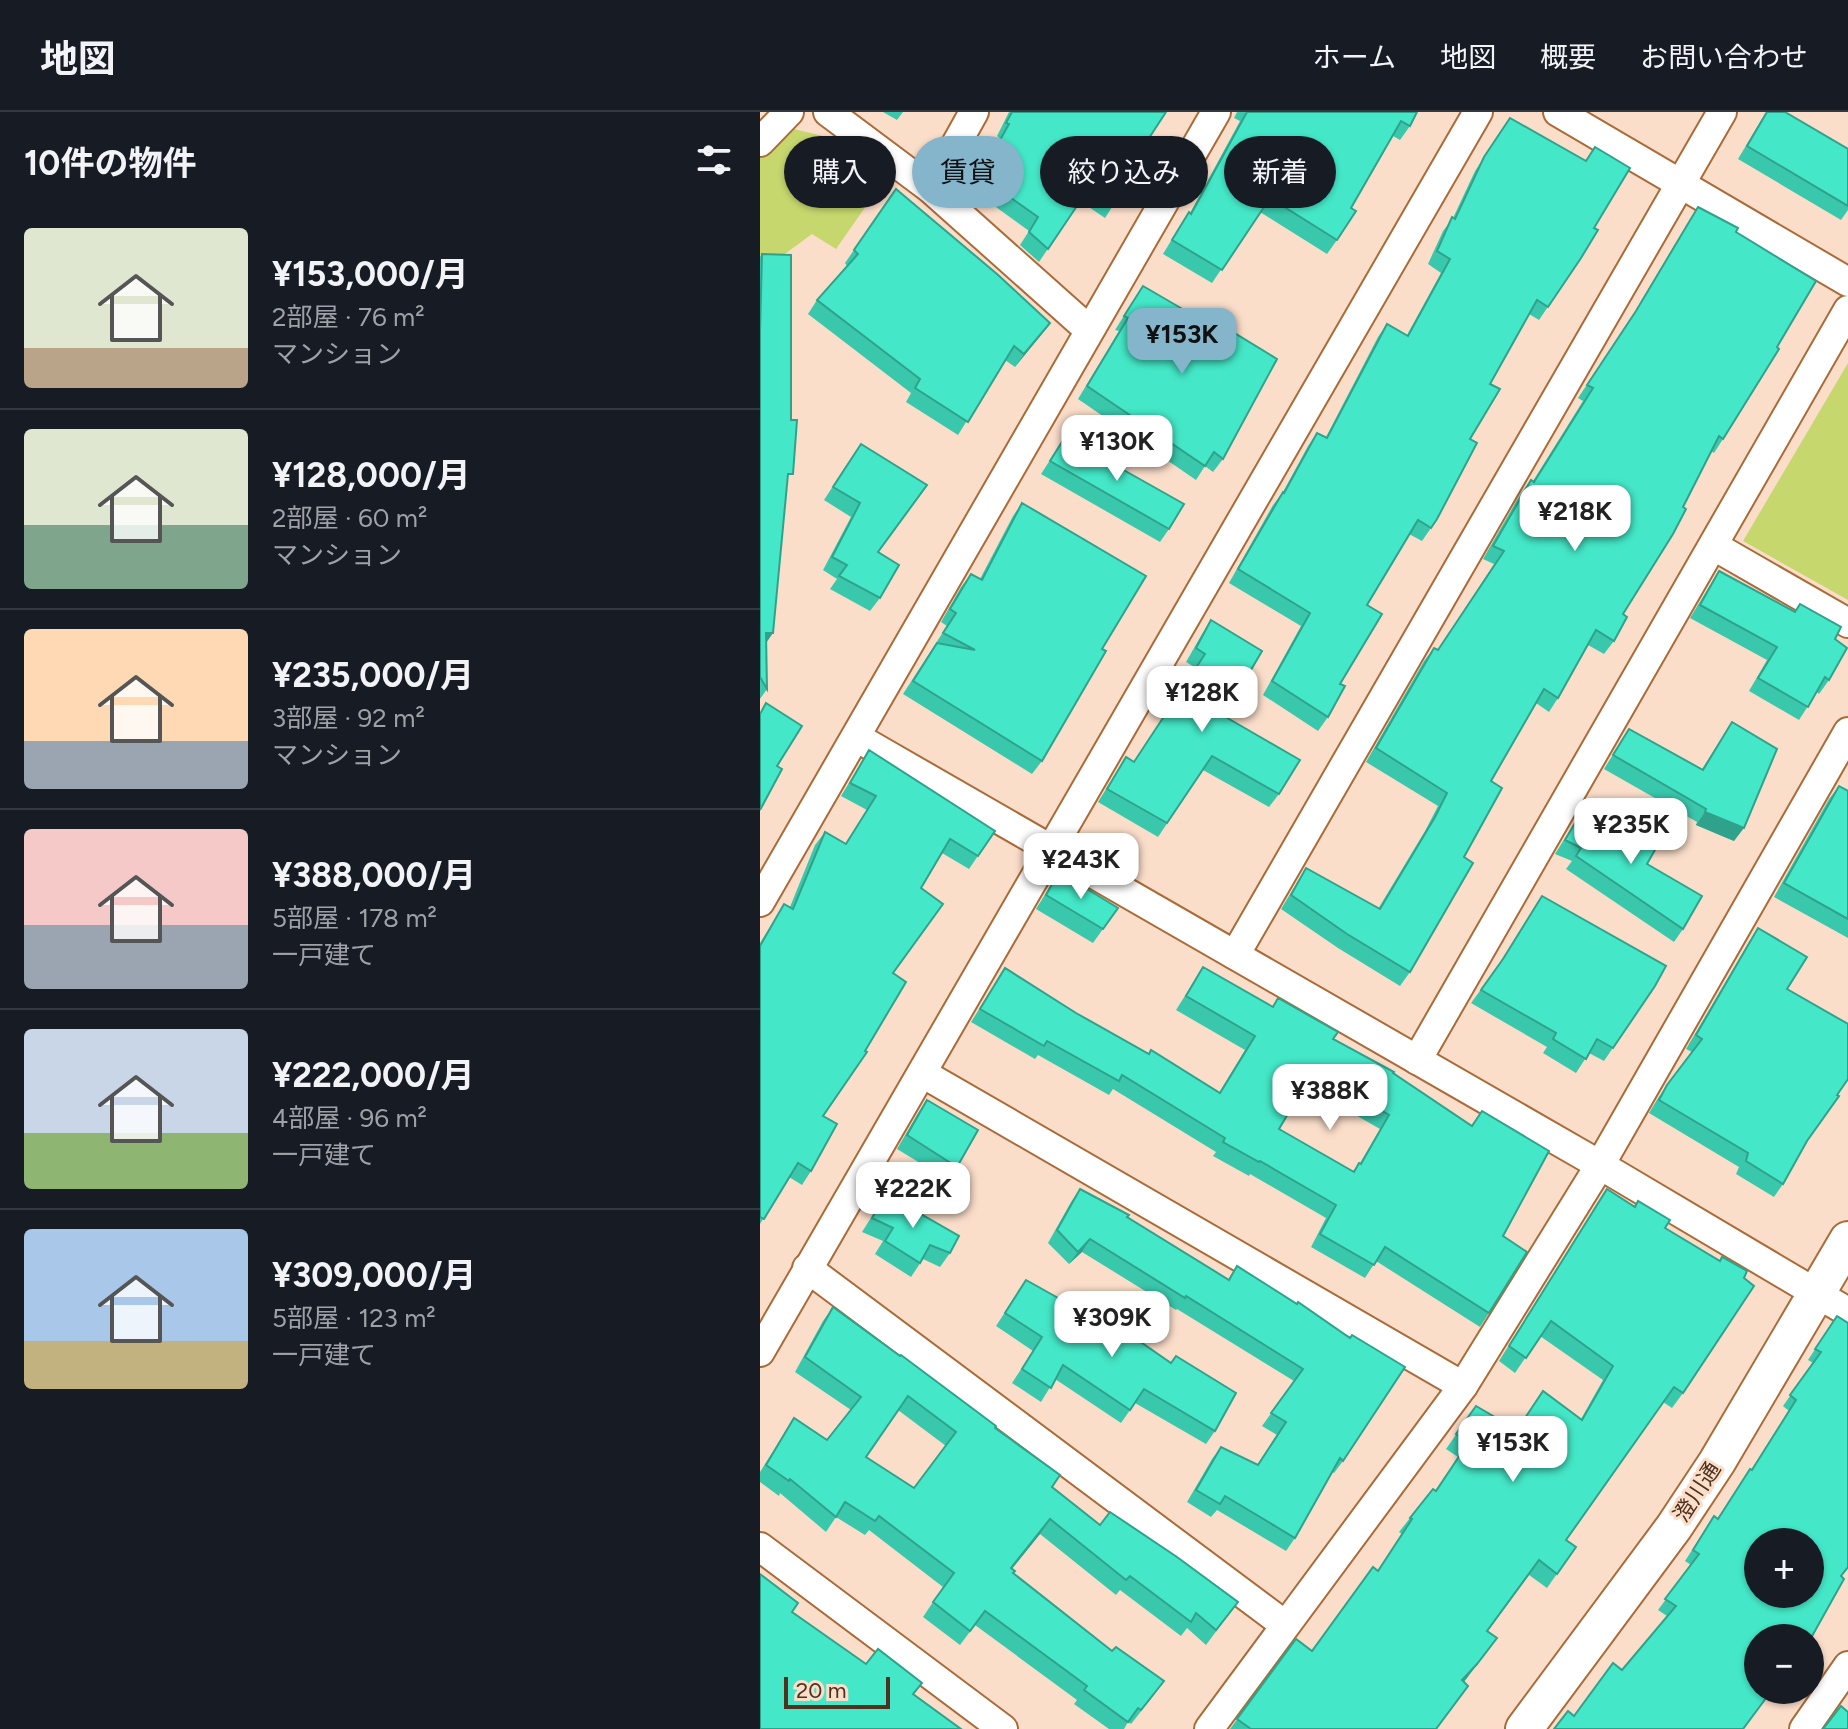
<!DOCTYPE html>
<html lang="ja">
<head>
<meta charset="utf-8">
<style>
  :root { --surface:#171b24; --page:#20242c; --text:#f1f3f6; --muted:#9ea1a6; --line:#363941; --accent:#85b5cb }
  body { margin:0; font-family:Figtree,"Noto Sans JP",sans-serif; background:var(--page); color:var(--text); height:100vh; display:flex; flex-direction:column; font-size:30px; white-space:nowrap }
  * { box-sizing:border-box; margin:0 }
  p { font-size:26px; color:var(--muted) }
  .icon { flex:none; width:44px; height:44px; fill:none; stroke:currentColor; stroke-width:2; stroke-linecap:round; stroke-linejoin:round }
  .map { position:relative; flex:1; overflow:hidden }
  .sheet { display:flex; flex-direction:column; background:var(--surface); width:760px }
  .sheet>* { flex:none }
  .banner { position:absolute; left:24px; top:24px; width:760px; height:72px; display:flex; gap:16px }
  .fabs { position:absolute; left:984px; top:1416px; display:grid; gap:16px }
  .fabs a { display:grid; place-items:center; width:80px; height:80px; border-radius:50%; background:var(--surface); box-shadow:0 2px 6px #0004; font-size:40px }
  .scale { position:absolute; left:24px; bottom:20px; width:106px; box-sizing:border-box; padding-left:8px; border:4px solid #4f321d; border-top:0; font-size:22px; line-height:28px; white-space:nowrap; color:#4f321d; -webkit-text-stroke:6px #fbdeca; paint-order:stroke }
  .price { position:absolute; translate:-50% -68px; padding:0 18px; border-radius:16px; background:#fff; color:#222; font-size:26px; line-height:52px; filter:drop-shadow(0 2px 4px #0008) }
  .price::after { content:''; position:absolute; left:50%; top:48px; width:24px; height:18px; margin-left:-12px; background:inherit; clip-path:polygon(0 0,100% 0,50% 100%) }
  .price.selected { background:var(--accent); color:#111 }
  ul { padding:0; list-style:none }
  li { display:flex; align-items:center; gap:24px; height:200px; padding:0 24px }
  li+li { border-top:2px solid var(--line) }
  li span { display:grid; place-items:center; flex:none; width:224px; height:160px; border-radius:8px; color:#555 }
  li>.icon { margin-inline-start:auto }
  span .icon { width:96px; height:96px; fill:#fffc; stroke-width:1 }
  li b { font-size:34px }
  h2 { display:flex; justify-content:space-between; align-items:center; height:96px; padding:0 24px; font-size:34px }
  .tag { padding:0 28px; border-radius:36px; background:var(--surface); box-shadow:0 2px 6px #0004; font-size:28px; line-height:72px }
  .tag.selected { background:var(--accent); color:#111 }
  header { display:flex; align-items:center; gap:48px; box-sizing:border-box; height:112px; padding:0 40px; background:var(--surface); border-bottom:2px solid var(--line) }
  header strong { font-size:38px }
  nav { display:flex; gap:44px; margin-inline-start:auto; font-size:28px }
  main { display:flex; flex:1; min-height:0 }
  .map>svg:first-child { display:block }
  .green { fill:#c6d76e }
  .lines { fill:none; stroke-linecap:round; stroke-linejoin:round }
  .minor-casing { stroke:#ab6b38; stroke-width:32 }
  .tertiary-casing { stroke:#ab6b38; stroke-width:40 }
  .minor { stroke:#fff; stroke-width:28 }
  .tertiary { stroke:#fff; stroke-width:36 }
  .wall { fill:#3ac8ac; fill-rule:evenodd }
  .shaded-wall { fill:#30a28c }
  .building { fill:#44e8c8; stroke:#30a28c; stroke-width:2; fill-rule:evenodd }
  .labels { text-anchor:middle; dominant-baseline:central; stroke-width:6; stroke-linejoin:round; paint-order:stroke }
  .street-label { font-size:22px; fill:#4f321d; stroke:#fbdeca }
</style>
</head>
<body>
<header>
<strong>地図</strong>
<nav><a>ホーム</a><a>地図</a><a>概要</a><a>お問い合わせ</a></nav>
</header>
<main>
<section class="sheet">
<h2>10件の物件<svg class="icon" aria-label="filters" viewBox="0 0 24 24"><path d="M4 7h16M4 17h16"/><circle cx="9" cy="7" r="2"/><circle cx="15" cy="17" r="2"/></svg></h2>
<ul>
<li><span style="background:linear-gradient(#dfe7d0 75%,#b9a48a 0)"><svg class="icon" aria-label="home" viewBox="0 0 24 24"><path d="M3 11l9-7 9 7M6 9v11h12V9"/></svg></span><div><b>¥153,000/月</b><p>2部屋 · 76 m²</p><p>マンション</p></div></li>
<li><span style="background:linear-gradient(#dfe7d0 60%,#7fa58c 0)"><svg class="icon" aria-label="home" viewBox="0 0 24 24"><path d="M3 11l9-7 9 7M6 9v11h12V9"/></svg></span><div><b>¥128,000/月</b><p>2部屋 · 60 m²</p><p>マンション</p></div></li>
<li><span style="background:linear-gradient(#ffd9b3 70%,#9aa5b1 0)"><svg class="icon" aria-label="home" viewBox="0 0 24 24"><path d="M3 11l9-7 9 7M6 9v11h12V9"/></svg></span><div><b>¥235,000/月</b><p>3部屋 · 92 m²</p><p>マンション</p></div></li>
<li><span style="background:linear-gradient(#f6c9c9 60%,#9aa5b1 0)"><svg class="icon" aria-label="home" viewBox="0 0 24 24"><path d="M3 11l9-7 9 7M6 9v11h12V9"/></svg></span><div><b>¥388,000/月</b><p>5部屋 · 178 m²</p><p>一戸建て</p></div></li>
<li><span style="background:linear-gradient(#c9d6e8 65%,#8fb573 0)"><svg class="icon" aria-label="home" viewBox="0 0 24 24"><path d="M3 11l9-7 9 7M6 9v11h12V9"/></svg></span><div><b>¥222,000/月</b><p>4部屋 · 96 m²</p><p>一戸建て</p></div></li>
<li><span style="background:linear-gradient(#a9c7e8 70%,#c2b280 0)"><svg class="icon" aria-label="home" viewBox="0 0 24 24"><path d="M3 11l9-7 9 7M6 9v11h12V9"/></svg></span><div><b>¥309,000/月</b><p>5部屋 · 123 m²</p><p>一戸建て</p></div></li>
</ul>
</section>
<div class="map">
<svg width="1088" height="1617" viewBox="0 0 1088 1617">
  <rect width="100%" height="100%" fill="#fbdeca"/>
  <g class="green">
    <path d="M26 15 63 24 120 74 76 137 52 122 18 147 0 146V43Z"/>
    <path d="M1088 251V488L983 429Z"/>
  </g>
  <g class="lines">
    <g class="minor-casing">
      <g id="minor">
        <path d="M68 0 171 77 329 218"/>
        <path d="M798 0 1088 170"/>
        <path d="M0 30 29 0"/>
        <path d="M171 77 214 0"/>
        <path d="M954 434 1088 511"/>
        <path d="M96 625 840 1053 1088 1200"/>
        <path d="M0 790 456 0"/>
        <path d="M475 843 962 0"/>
        <path d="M657 948 1088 198"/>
        <path d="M162 961 703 1274"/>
        <path d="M47 1156 525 1513"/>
        <path d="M0 1240 718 0"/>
        <path d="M0 1435 243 1617"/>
        <path d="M449 1617 703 1274 840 1053 1088 620"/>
        <path d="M1044 1617 1088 1554"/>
      </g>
    </g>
    <g class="tertiary-casing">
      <path id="tertiary" d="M764 1617 914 1415 957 1350 1088 1128"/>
    </g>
    <use href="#minor" class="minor"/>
    <use href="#tertiary" class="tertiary"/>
  </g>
  <g class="wall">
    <path d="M123 0H143L137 8Z"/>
    <path d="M249 0H406L378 43 354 92 345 106 320 89 279 150 260 133 269 119 211 77 239 26 237 24Z"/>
    <path d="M477 0H657L650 14 640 28 633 24 591 96 577 128 567 142 500 100 452 171 403 142 420 114 430 101 480 9 474 6Z"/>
    <path d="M1006 0 1088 37V98L1081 108 978 47Z"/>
    <path d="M750 6 834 116 821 146 779 208 769 202 730 272 710 327 671 416 662 429 649 422 607 493 568 605 558 619 503 583 541 514 469 471 513 393 523 380 548 334 557 321 566 325 618 225 627 212 647 223 681 161 668 152 683 119 693 106 715 59Z"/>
    <path d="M136 77 280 224 255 255 245 248 198 323 146 290 151 281 48 202 57 188 87 154 85 151Z"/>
    <path d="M938 95 976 120 963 327 954 341 951 339 863 502 854 529 844 542 828 533 798 586 789 600 776 591 731 669 704 745 650 860 640 874 578 836 521 797 546 756 618 797 665 719 678 694 606 650 664 549 674 536 678 538 734 452 723 447 761 381 771 368 773 369 823 289 818 286 867 213 929 109Z"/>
    <path d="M2 142 27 371 6 531 7 577 0 587V145Z"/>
    <path d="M383 174 463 347 453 360 445 354 436 368 318 287 359 219 355 218Z"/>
    <path d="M305 325 409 417 400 430 281 362Z"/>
    <path d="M92 345 119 441 120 486 110 499 70 477 77 467 63 458 91 405 64 388Z"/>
    <path d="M262 391 342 537 282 649 272 662 143 582 187 514 181 510 201 475 211 462 220 467 253 404Z"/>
    <path d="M959 459 1034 500 1040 492 1075 527 1069 568 1059 582 1057 580 1039 608 989 579 1007 548 930 506 950 473Z"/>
    <path d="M451 508 464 604 519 682 509 695 443 658 398 725 338 690 366 645 374 650 436 556 426 550 442 522Z"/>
    <path d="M972 610 974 729 936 713 937 710 844 657 869 617 942 657Z"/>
    <path d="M109 638 235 719 209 757 182 741 161 776 133 861 63 1004 51 1059 42 1073 29 1065 0 1112V831L24 792 30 795 55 733 65 720 85 732 107 698 81 684Z"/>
    <path d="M1079 674 1088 679V826L1014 785 1069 687Z"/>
    <path d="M825 694 923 817 914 830 806 757 812 749 795 742Z"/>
    <path d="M299 760 358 796 333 831 276 797Z"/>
    <path d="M782 784 895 874 844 949 829 941 816 961 783 941 787 935 711 891 736 857Z"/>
    <path d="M998 816 1027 877 1047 1030 1023 1072 1014 1085 976 1062 979 1055 889 1001 898 986 932 940 926 937 989 830Z"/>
    <path d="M443 855 512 895 518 886 573 927 633 961 712 1014 722 999 743 1124 729 1201 720 1215 616 1149 605 1166 551 1135 566 1106 490 1062 489 1064 453 1044 456 1040 353 977 349 983 278 943 275 947 211 910 245 856 316 901 459 981 485 938 416 898ZM545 974 620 1017 600 1051 593 1059 519 1017Z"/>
    <path d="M167 988 197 1055 188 1068 137 1037 158 1001Z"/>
    <path d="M320 1077 468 1168 477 1154 537 1192 583 1349 574 1361 572 1360 535 1426 526 1439 457 1398 451 1405 427 1390 452 1347 461 1335 497 1353 517 1323 502 1314 534 1269 417 1197 416 1198 322 1140 309 1152 288 1131 311 1090Z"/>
    <path d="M847 1077 874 1094 878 1089 905 1116 923 1281 912 1296 903 1290 806 1428 816 1435 787 1476 769 1463 728 1519 707 1566 704 1570 677 1617H470L536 1527 552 1539 618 1458 642 1422 639 1420 650 1406 675 1379 698 1345 686 1337 716 1294 757 1318 821 1307 843 1268 780 1224 755 1261 739 1249Z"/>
    <path d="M126 1082 190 1141 180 1155 163 1147 151 1165 115 1142 123 1129 102 1120Z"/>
    <path d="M266 1168 455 1319 446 1332 375 1291 361 1311 295 1267 281 1290 252 1271 273 1239 236 1214Z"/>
    <path d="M73 1195 300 1363 292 1375 340 1413 478 1490 446 1533 427 1516 421 1524 360 1478 356 1483 280 1422 252 1457 253 1461 394 1583 371 1612 368 1610 364 1617H349L314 1592 317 1588 215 1513 200 1533 163 1505 183 1475 109 1418 105 1423 76 1405 66 1420 20 1381 19 1384 0 1370V1360L34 1306 67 1328 91 1298 35 1260 63 1209ZM138 1298 186 1334 154 1376 106 1345Z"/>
    <path d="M1077 1204 998 1578H1013L1008 1584 814 1604 862 1558 907 1504 898 1498 931 1453 925 1449 954 1404 957 1407 991 1358 1029 1299 1023 1294 1053 1251 1048 1248Z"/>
  </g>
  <g class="shaded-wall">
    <path d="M290 211 280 224 255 255 264 242Z"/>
    <path d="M6 521H13L2 537Z"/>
    <path d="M945 700 984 716 974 729 936 713Z"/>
    <path d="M330 1127 322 1140 309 1152 318 1140Z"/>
    <path d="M290 1407 280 1422 241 1470 251 1456Z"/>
    <path d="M737 1526 707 1566 691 1583 702 1568Z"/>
  </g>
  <g class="building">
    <path d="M252 0H406L378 43 382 45 354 92 329 76 288 137 269 120 278 105 220 64 249 12 246 11Z"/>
    <path d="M487 0H657L650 14 641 9 591 96 596 99 577 128 510 86 462 158 412 128 429 100 431 102Z"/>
    <path d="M1007 0H1025L1088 37V94L987 34Z"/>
    <path d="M750 6 826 49 835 35 870 56 834 116 838 118 821 146 788 195 777 188 730 272 740 277 710 327 717 331 677 407 671 416 658 408 607 493 622 502 580 572 585 574 568 605 512 569 550 501 478 457 523 380 524 381 557 321 567 326 627 212 648 224 690 147 677 139 692 105 695 107 724 45Z"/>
    <path d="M136 77 237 162 290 211 264 242 254 234 208 310 155 276 160 267 57 188 98 142 94 138Z"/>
    <path d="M938 95 978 116 976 120 1056 169 1017 235 1019 237 963 327 959 324 923 395 926 397 913 422 863 502 867 505 854 529 836 518 798 586 784 577 731 669 742 676 704 745 713 751 650 860 587 822 531 783 546 756 620 797 675 705 687 681 616 636 674 536 678 538 744 439 733 434 771 368 774 370 833 276 827 273 876 199Z"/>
    <path d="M2 142 31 143V308H37L33 362H28L13 521H6L7 577 0 565V220Z"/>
    <path d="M383 174 450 213 453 208 517 247 463 347 454 340 445 354 327 274 368 206 364 204Z"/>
    <path d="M305 325 424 392 409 417 290 349Z"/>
    <path d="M101 332 167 373 118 440 139 453 120 486 79 464 87 453 72 445 100 391 73 375Z"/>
    <path d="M262 391 386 464 342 537 346 539 282 649 153 569 177 531 215 538 183 521 196 501 190 497 211 462 222 468Z"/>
    <path d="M959 459 1035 500 1040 492 1081 515 1075 527 1087 536 1069 568 1065 565 1048 595 998 566 1017 535 940 493Z"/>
    <path d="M451 508 502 539 464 604 540 648 519 682 452 644 407 711 347 677 366 645 374 650 445 542 436 536Z"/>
    <path d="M6 591 42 614 17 654 22 657 0 698V602Z"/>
    <path d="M972 610 1017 637 984 716 945 700 946 697 853 643 869 617 943 658Z"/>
    <path d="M109 638 235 719 218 744 190 727 161 776 183 792 133 861 146 870 105 939 107 940 63 1004 77 1012 51 1059 38 1051 4 1107 0 1105V834L24 792 33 797 65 720 86 732 116 684 90 671Z"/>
    <path d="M1079 674 1088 679V807L1024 771Z"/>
    <path d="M825 694 896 736 887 752 942 784 923 817 816 744 821 736 805 728Z"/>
    <path d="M299 760 358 796 343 817 286 783Z"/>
    <path d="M782 784 906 854 895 874 853 936 837 927 826 947 793 927 796 921 721 878 743 847Z"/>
    <path d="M998 816 1047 845 1027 877 1088 912V967L1077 983 1079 984 1047 1029 1023 1072 986 1049 988 1041 899 988 907 973 942 927 936 923Z"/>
    <path d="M443 855 513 895 518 886 578 920 573 927 634 960 633 961 712 1014 722 999 789 1039 743 1124 767 1140 729 1201 625 1135 614 1153 560 1122 576 1093 500 1049 499 1050 463 1030 465 1026 362 963 359 969 287 929 284 934 220 897 245 856 316 901 389 942 391 938 460 981 495 924 426 884ZM553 960 629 1003 601 1052 599 1051 594 1060 519 1017Z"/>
    <path d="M167 988 218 1018 197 1055 147 1023Z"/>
    <path d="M320 1077 369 1103 367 1105 469 1168 477 1154 537 1192 538 1190 590 1226 592 1223 645 1255 583 1349 580 1346 535 1426 465 1384 460 1392 436 1378 461 1335 498 1353 526 1310 511 1301 543 1257 426 1184 425 1186 330 1127 318 1140 297 1118Z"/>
    <path d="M847 1077 875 1095 878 1089 910 1108 905 1116 960 1149 962 1145 987 1159 984 1166 994 1174 923 1281 914 1275 806 1428 816 1435 797 1462 779 1448 727 1519 737 1526 717 1552 702 1568 708 1574 676 1617H491L477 1607 536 1527 552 1539 613 1455 618 1459 652 1407 650 1406 673 1377 676 1379 708 1331 696 1322 716 1294 757 1318 783 1279 822 1308 853 1254 791 1209 766 1246 749 1234Z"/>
    <path d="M126 1082 199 1124 190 1141 170 1133 160 1151 125 1129 133 1116 112 1106Z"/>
    <path d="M266 1168 359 1220 362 1217 411 1251 416 1244 476 1281 455 1319 384 1277 370 1298 303 1253 291 1276 262 1257 282 1225 245 1201Z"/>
    <path d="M73 1195 140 1244 141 1243 236 1314 235 1316 300 1363 292 1375 340 1413 350 1400 417 1445 478 1490 456 1518 436 1501 431 1510 370 1464 366 1468 290 1407 251 1456 255 1459 253 1461 352 1539 356 1535 404 1569 381 1598 378 1596 368 1610 324 1578 327 1574 225 1499 210 1519 173 1490 194 1461 119 1404 115 1409 85 1390 76 1405 30 1367 29 1369 6 1353 34 1306 67 1328 101 1285 45 1245ZM148 1284 196 1320 154 1376 106 1345Z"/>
    <path d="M1077 1204 1088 1211V1455L1081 1464 1084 1467 1051 1526H998V1578H1012L983 1617H794L808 1599 814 1604 853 1551 862 1558 916 1494 905 1487 939 1442 933 1438 954 1404 958 1407 990 1357 992 1358 1036 1288 1030 1283 1061 1240 1055 1237ZM998 1430H1050V1482H998Z"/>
    <path d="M0 1462 38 1491 32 1500 106 1552 118 1537 162 1571 153 1582 201 1617H0Z"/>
    <path d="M1081 1594 1088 1600V1617H1063Z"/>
  </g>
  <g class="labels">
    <g class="street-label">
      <text transform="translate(937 1380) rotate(-57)">澄川通</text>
    </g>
  </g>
</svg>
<div class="fabs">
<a>+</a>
<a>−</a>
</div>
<div class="scale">20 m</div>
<b class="price selected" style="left:422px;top:264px">¥153K</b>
<b class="price" style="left:357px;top:371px">¥130K</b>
<b class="price" style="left:815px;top:441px">¥218K</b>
<b class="price" style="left:442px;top:622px">¥128K</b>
<b class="price" style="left:871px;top:754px">¥235K</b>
<b class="price" style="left:321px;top:789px">¥243K</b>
<b class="price" style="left:570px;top:1020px">¥388K</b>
<b class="price" style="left:153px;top:1118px">¥222K</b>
<b class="price" style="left:352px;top:1247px">¥309K</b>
<b class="price" style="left:753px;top:1372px">¥153K</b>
<div class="banner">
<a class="tag">購入</a>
<a class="tag selected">賃貸</a>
<a class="tag">絞り込み</a>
<a class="tag">新着</a>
</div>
</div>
</main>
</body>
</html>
